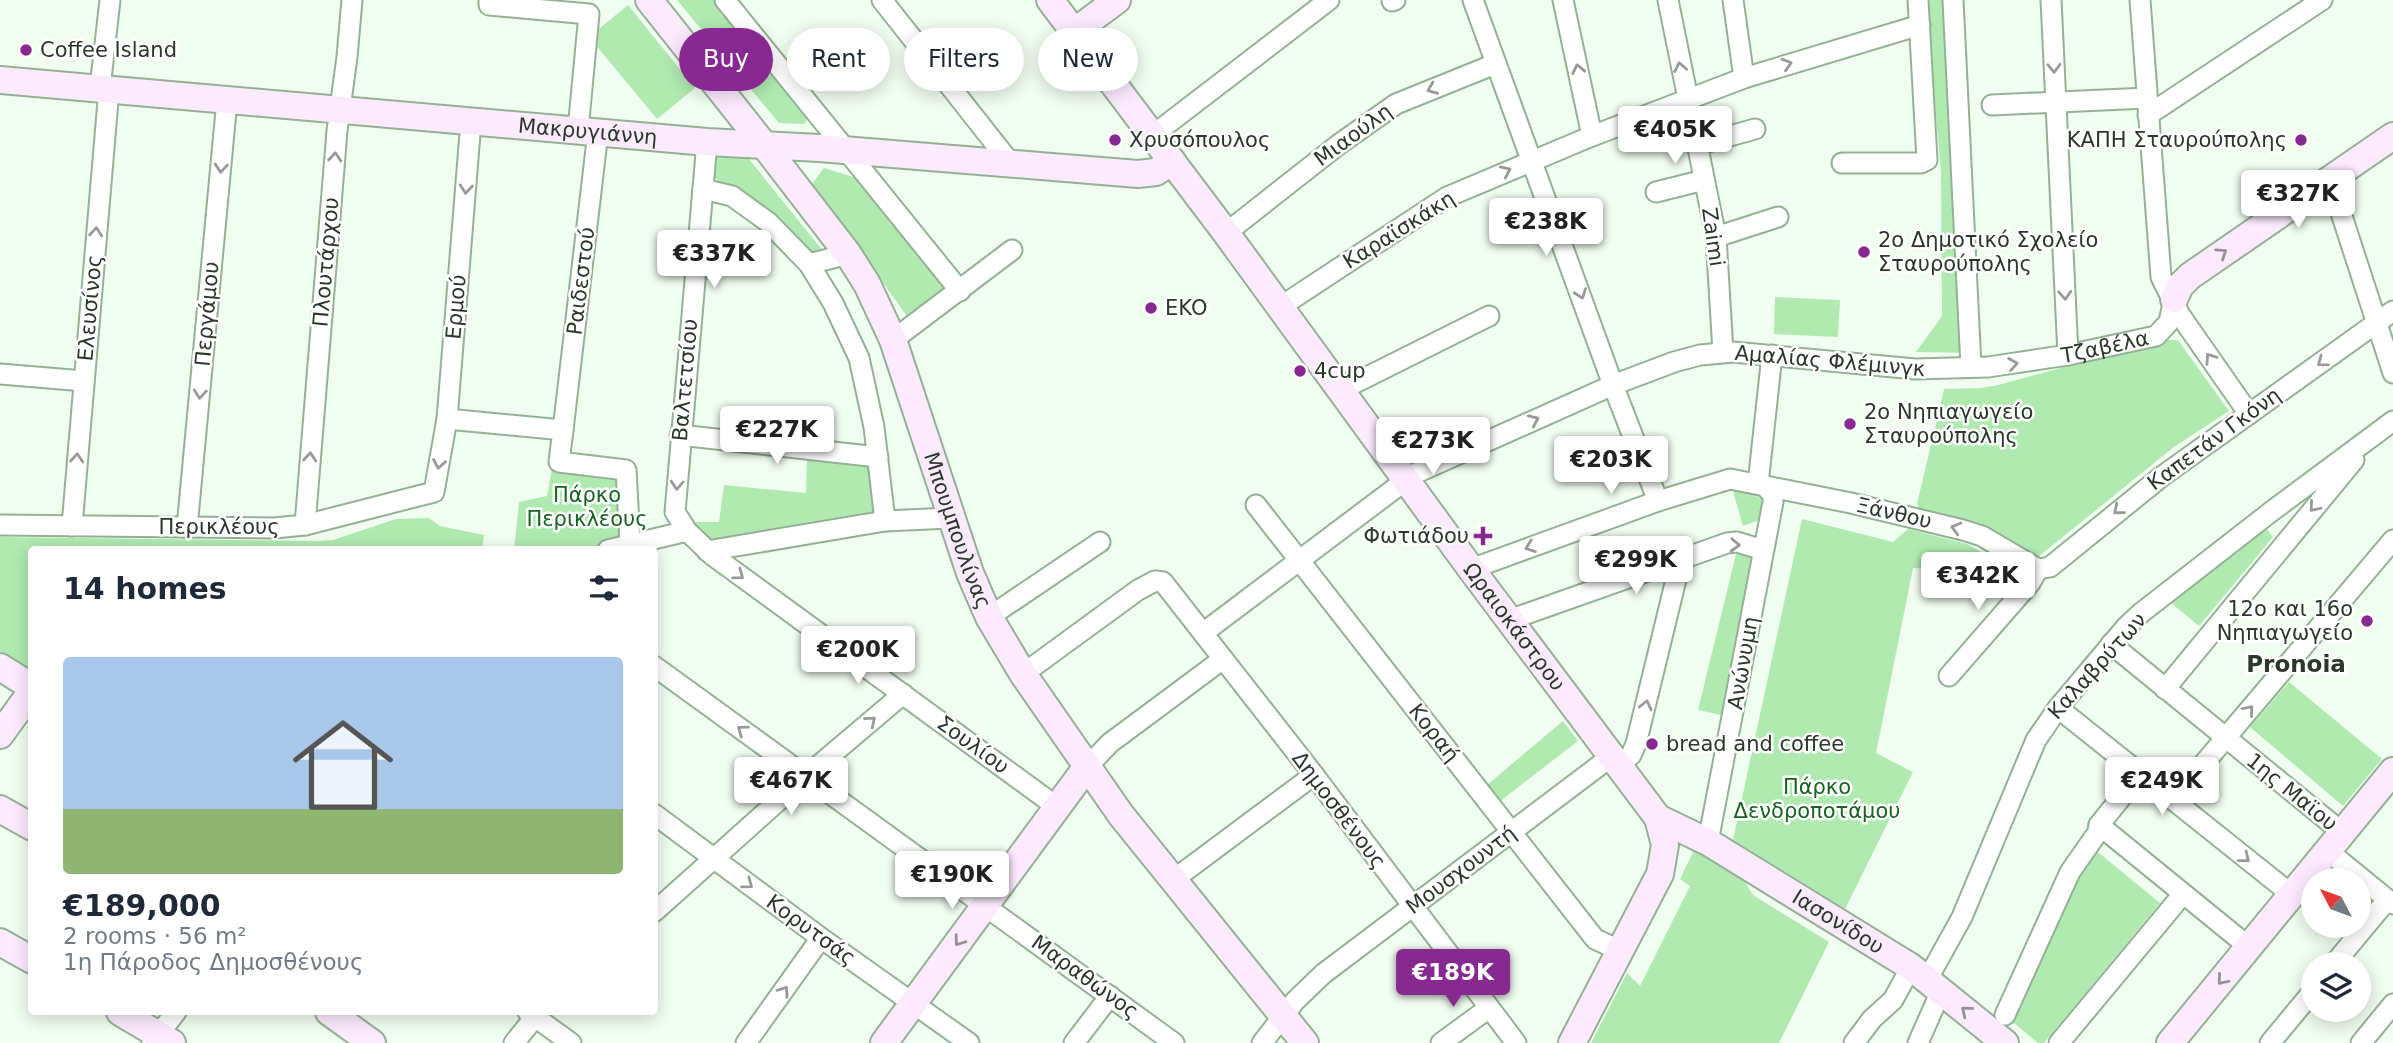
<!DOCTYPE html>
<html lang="en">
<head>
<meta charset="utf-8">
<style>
  :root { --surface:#fff; --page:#f2f2f3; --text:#1f2937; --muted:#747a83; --accent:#882891 }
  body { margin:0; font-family:"DejaVu Sans",sans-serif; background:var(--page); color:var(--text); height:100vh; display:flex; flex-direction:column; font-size:26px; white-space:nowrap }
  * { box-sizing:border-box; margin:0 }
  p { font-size:23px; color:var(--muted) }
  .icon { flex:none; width:38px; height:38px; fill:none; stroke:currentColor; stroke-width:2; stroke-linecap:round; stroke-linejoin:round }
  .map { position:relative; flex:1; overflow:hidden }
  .details { position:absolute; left:28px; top:546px; width:630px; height:469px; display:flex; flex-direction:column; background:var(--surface); border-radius:7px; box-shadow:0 4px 18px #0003 }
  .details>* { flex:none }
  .banner { position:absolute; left:679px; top:28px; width:665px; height:63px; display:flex; gap:14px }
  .needle { width:46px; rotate:311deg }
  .buttons { position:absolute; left:2301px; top:868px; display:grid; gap:14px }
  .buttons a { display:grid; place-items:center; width:70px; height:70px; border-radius:50%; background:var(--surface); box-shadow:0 4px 18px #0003; font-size:35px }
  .price { position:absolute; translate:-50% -60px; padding:0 16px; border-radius:7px; background:#fff; color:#222; font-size:23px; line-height:46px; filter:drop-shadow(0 2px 4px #0008) }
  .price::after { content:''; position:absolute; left:50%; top:42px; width:21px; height:16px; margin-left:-10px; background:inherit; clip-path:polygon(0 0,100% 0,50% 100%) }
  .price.selected { background:var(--accent); color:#fff }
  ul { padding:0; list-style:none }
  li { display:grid; align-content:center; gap:14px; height:371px; padding:0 35px }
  li span { display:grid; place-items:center; height:217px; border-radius:7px; color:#555 }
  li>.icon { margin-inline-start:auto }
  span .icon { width:126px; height:126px; fill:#fffc; stroke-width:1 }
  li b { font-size:30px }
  h2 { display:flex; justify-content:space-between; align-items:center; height:84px; padding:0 35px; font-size:30px }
  .chip { padding:0 24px; border-radius:32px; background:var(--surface); box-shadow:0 4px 18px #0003; font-size:24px; line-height:63px }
  .chip.selected { background:var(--accent); color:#fff }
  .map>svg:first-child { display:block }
  .green { fill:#b0eab1 }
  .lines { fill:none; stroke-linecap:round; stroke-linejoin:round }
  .street-casing { stroke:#95b195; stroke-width:23 }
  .secondary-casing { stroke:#95b195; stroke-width:30 }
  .street { stroke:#fff; stroke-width:19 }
  .secondary { stroke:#fcebfe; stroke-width:26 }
  .oneway { stroke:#969b96 }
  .oneway2 { stroke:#949195 }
  .poi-dot { fill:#882891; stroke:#fff; stroke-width:2.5 }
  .labels { text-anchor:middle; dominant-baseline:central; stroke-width:5; stroke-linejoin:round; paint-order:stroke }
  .poi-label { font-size:21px; fill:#2c372c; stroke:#fff; text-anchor:start }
  .street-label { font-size:21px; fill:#2c372c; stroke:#fff }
  .park-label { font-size:21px; fill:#186322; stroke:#fff }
  .neighbourhood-label { font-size:23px; font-weight:bold; fill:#2c372c; stroke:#fff }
</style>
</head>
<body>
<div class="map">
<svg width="2393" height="1043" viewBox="0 0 2393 1043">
  <rect width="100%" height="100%" fill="#f2fdf2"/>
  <g class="green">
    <path d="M677 0H714L809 117 804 124 779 123Z"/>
    <path d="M1926 0H1959L1977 353 1916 352 1942 316 1941 173Z"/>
    <path d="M628 5 695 88 657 119 589 37Z"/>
    <path d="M716 155 749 159 823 251 817 254 804 252 744 198 715 178Z"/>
    <path d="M824 168 857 178 942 283 943 291 909 319 812 184Z"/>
    <path d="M1775 297 1840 300 1838 337 1774 334Z"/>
    <path d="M2163 340H2178L2229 411 2174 447 2038 557 1980 523 1919 509 1917 504 1944 389 1981 388 1998 385Z"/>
    <path d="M807 459 872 465 880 515 707 543 689 522H719L724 485 806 493Z"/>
    <path d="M553 463 626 470 630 543 586 550H514L519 502 547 496Z"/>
    <path d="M1732 488 1751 493 1765 501V518L1743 526Z"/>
    <path d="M429 518 440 526 484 535 482 550H32L31 668 8 658 0 651V537L319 541 333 540 396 519Z"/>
    <path d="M1802 519 1893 542 1908 529 1967 544 2028 578 2010 600 1971 571 1913 568 1876 753 1913 772 1845 909 1733 840Z"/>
    <path d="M2266 528 2273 537 2199 626 2170 602Z"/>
    <path d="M1736 554 1759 560 1726 716 1698 710Z"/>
    <path d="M2289 682 2382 759 2343 806 2250 727Z"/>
    <path d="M1563 721 1578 741 1499 802 1487 785Z"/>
    <path d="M2093 848 2160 903 2044 1043H2038L2008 1018 2070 883Z"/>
    <path d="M1694 850 1745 882 1753 895 1829 942 1779 1043H1591L1627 973 1640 986 1690 886 1680 879Z"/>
  </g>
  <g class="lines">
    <g class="street-casing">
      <g id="street">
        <path d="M489 0V5L589 14 578 130"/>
        <path d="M725 0 960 291"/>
        <path d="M882 0 1012 165"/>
        <path d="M1473 0 1613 385 1658 501"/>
        <path d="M1563 0 1592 136"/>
        <path d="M1668 0 1716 237 1723 352"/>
        <path d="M1733 0 1744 78"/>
        <path d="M1953 0 1971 367"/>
        <path d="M2051 0 2068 355"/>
        <path d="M2140 0 2161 277 2180 315 2249 414"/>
        <path d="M1392 1 1395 0"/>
        <path d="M100 88 110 0"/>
        <path d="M1992 105 2147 98"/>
        <path d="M2148 115 2322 0"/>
        <path d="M1153 135 1329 0"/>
        <path d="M707 142 675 512 687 531 712 555 1057 807"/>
        <path d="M1697 145 1755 129"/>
        <path d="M1842 163H1921L1927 160 1918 0"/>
        <path d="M2330 179 2393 373"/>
        <path d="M703 189 732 196 768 222 809 264 833 303 859 358 874 427 885 521"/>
        <path d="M1656 192 1704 180"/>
        <path d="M1226 233 1338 145 1396 104 1495 64"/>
        <path d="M1716 237 1778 217"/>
        <path d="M809 264 848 254"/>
        <path d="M1280 307 1447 197 1592 136 1744 78 1920 25"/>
        <path d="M893 340 1012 250"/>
        <path d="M0 374 84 381"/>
        <path d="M1341 390 1489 316"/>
        <path d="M447 419 563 430 559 462 626 470 630 543"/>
        <path d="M563 430 598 132"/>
        <path d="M680 435 878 457"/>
        <path d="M1758 484 1772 355"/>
        <path d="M1256 505 1595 939 1621 951"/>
        <path d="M0 525 274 528 305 525 434 492 447 419 471 121"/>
        <path d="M305 525 337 131 347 57 352 0"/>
        <path d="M72 526 109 89"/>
        <path d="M187 528 227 100"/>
        <path d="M608 550 687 531"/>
        <path d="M707 551 885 521 950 518"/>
        <path d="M1471 569 1658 501 1730 479 1851 503 1963 530 1982 536 2038 569"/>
        <path d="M2038 569 2050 567 2161 477 2393 311"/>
        <path d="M989 617 1100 542"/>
        <path d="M1509 620 1727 543 1737 542 1763 550"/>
        <path id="s1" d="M1203 633 1414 474 1613 385 1674 362 1700 355 1733 352 1915 369 1988 367 2068 355 2156 336 2169 322 2174 299"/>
        <path d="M2111 644 2343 833"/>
        <path d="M654 666 1174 1043"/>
        <path d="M1023 674 1138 590 1155 581 1163 582 1314 775 1516 1043"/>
        <path d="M1949 676 2030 583 2038 569"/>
        <path d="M2165 689 2354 460"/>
        <path d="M2058 708 2291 894"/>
        <path d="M1619 765 1631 755 1636 744 1681 559"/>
        <path d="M1086 768 1110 743 1223 659"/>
        <path d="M2173 800 2393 540"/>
        <path d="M654 814 821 938 969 1043"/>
        <path d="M2099 825 2249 947"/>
        <path d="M1708 842 1773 502V495L1765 486"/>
        <path d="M2328 851 2393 904"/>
        <path d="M1173 880 1314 775"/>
        <path d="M654 912 805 777 903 694"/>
        <path d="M2334 964 2387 900"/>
        <path d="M1927 980 1962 917 2036 740 2058 708 2126 627 2141 613 2272 511 2393 421"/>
        <path d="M528 1012 571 1043"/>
        <path d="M2005 1015 2070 872 2098 832 2099 825 2140 774"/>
        <path d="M152 1043 176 1012"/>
        <path d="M514 1043 539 1012"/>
        <path d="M746 1043 821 938"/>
        <path d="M1074 1043 1110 996"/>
        <path d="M1262 1043 1295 1001 1323 974 1612 756"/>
        <path d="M1441 1043 1489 1008"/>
        <path d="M1854 1043 1872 1019 1893 1000 1911 967"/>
        <path d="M1918 1043 1941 991"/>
        <path d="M2059 1043 2183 894"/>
        <path d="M2270 1043 2314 990"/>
        <path d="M2361 1043 2393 1004"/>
      </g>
    </g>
    <g class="secondary-casing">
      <g id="secondary">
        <path id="s2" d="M649 0 764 145 848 254 867 284 893 340 970 573 989 617 1023 674 1121 815 1305 1043"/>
        <path id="s3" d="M1050 0 1226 233 1471 569 1658 818 1665 845 1660 874 1572 1043"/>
        <path d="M1074 32 1117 0"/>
        <path id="s4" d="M0 80 707 142 819 148 1138 174 1156 172 1172 161"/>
        <path d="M2174 299 2180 286 2190 276 2393 136"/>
        <path d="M0 667 32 687"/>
        <path d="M0 735 32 691"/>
        <path d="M0 809 32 827"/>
        <path id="s5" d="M1658 818 1708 842 1911 967 2005 1043"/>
        <path d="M0 942 32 960"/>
        <path d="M120 1012 172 1043"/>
        <path d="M329 1012 372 1043"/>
        <path d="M884 1043 1086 768"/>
        <path d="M2170 1043 2393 771"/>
      </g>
    </g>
    <use href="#street" class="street"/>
    <use href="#secondary" class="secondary"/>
  </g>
  <defs><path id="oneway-chevron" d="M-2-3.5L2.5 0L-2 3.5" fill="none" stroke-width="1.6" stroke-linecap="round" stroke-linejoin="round" transform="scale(1.75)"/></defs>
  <g class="oneway">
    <use href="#oneway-chevron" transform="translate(1787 64) rotate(-17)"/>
    <use href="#oneway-chevron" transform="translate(1680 67) rotate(-101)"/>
    <use href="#oneway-chevron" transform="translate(2054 68) rotate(88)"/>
    <use href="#oneway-chevron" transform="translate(1578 69) rotate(-102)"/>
    <use href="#oneway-chevron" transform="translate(1432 89) rotate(158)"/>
    <use href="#oneway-chevron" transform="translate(335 157) rotate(-85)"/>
    <use href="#oneway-chevron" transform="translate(221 168) rotate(95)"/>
    <use href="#oneway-chevron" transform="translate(1506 171) rotate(-24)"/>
    <use href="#oneway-chevron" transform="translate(466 189) rotate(95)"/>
    <use href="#oneway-chevron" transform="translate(96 232) rotate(-85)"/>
    <use href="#oneway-chevron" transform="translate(1581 294) rotate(70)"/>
    <use href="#oneway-chevron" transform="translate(2065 295) rotate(87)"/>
    <use href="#oneway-chevron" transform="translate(2210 358) rotate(-125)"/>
    <use href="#oneway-chevron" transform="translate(2322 362) rotate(144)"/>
    <use href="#oneway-chevron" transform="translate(2013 364) rotate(-9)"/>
    <use href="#oneway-chevron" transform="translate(200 394) rotate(95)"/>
    <use href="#oneway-chevron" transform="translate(1534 420) rotate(-24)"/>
    <use href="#oneway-chevron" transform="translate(310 457) rotate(-85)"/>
    <use href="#oneway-chevron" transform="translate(77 458) rotate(-85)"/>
    <use href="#oneway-chevron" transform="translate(439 464) rotate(100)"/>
    <use href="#oneway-chevron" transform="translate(677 485) rotate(94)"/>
    <use href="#oneway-chevron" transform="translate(2314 507) rotate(130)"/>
    <use href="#oneway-chevron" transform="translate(2118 510) rotate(141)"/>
    <use href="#oneway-chevron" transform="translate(1956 528) rotate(-165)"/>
    <use href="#oneway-chevron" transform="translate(1735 545) rotate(2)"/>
    <use href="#oneway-chevron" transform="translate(1530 547) rotate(160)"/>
    <use href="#oneway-chevron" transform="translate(739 575) rotate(36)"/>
    <use href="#oneway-chevron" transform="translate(1646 705) rotate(-77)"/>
    <use href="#oneway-chevron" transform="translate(2249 710) rotate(-50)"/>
    <use href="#oneway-chevron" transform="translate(871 721) rotate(-40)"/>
    <use href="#oneway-chevron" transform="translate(742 730) rotate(-144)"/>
    <use href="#oneway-chevron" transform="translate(2245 858) rotate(39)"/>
    <use href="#oneway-chevron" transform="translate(748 884) rotate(36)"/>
    <use href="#oneway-chevron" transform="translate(784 991) rotate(-55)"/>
  </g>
  <g class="oneway2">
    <use href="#oneway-chevron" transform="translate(2222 253) rotate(-34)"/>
    <use href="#oneway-chevron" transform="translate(959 941) rotate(126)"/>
    <use href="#oneway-chevron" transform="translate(2222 980) rotate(130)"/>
    <use href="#oneway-chevron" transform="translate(1966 1011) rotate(-141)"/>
  </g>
  <g class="poi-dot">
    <circle cx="26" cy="50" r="7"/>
    <circle cx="1115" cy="140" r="7"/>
    <circle cx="2301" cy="140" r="7"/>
    <circle cx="1864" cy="252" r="7"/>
    <circle cx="1151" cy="308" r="7"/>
    <circle cx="1300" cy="371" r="7"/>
    <circle cx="1850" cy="424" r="7"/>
    <path d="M1479.5 525.5h7v7h7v7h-7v7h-7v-7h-7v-7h7z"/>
    <circle cx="2367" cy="621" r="7"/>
    <circle cx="1652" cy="744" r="7"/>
  </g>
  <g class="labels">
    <g class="poi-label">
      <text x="40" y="50">Coffee Island</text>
      <text x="1129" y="140">Χρυσόπουλος</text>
      <text x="2287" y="140" text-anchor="end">ΚΑΠΗ Σταυρούπολης</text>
      <text x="1878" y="240">2ο Δημοτικό Σχολείο<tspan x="1878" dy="24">Σταυρούπολης</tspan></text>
      <text x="1165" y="308">EKO</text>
      <text x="1314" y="371">4cup</text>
      <text x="1864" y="412">2ο Νηπιαγωγείο<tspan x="1864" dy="24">Σταυρούπολης</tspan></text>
      <text x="1469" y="536" text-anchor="end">Φωτιάδου</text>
      <text x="2353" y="609" text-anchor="end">12ο και 16ο<tspan x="2353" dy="24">Νηπιαγωγείο</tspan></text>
      <text x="1666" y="744">bread and coffee</text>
    </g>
    <g class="street-label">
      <text stroke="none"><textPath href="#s4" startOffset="590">Μακρυγιάννη</textPath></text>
      <text transform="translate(1353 135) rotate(-36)">Μιαούλη</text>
      <text transform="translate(1399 230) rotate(-32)">Καραϊσκάκη</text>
      <text transform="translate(1713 237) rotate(82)">Zaimi</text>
      <text transform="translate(326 262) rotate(-85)">Πλουτάρχου</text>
      <text transform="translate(581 281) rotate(-83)">Ραιδεστού</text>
      <text transform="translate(456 307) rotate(-85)">Ερμού</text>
      <text transform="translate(90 308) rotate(-85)">Ελευσίνος</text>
      <text transform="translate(207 314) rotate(-85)">Περγάμου</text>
      <text stroke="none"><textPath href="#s1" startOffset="982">Τζαβέλα</textPath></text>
      <text transform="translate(1830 361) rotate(5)">Αμαλίας Φλέμινγκ</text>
      <text transform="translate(685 380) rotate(-85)">Βαλτετσίου</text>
      <text transform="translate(2214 439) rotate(-36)">Καπετάν Γκόνη</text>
      <text transform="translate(1894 513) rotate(13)">Ξάνθου</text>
      <text x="219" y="527">Περικλέους</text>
      <text stroke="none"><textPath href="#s2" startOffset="621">Μπουμπουλίνας</textPath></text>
      <text stroke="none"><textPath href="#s3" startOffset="780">Ωραιοκάστρου</textPath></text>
      <text transform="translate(1743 663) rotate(-80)">Ανώνυμη</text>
      <text transform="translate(2097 666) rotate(-48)">Καλαβρύτων</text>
      <text transform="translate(1434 733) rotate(52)">Κοραή</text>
      <text transform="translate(973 745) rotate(36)">Σουλίου</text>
      <text transform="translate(2292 792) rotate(39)">1ης Μαϊου</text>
      <text transform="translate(1339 810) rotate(53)">Δημοσθένους</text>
      <text transform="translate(1461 870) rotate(-37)">Μουσχουντή</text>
      <text stroke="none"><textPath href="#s5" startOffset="208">Ιασονίδου</textPath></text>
      <text transform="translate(811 930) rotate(36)">Κορυτσάς</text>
      <text transform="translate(1085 977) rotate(36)">Μαραθώνος</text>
    </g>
    <g class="park-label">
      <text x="587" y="495">Πάρκο<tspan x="587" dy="24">Περικλέους</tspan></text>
      <text x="1817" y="787">Πάρκο<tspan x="1817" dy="24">Δενδροποτάμου</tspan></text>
    </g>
    <g class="neighbourhood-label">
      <text x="2296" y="664">Pronoia</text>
    </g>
  </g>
</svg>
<div class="buttons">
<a><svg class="needle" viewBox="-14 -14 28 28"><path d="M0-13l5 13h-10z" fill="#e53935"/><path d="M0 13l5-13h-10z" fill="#747a83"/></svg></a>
<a><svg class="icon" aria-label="layers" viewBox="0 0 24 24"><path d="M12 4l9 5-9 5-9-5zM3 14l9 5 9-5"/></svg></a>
</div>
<b class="price" style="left:1675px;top:166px">€405K</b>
<b class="price" style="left:2298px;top:230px">€327K</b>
<b class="price" style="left:1546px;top:258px">€238K</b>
<b class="price" style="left:714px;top:290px">€337K</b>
<b class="price" style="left:777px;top:466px">€227K</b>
<b class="price" style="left:1433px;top:477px">€273K</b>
<b class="price" style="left:1611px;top:496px">€203K</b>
<b class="price" style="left:1636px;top:596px">€299K</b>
<b class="price" style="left:1978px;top:612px">€342K</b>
<b class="price" style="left:858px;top:686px">€200K</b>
<b class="price" style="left:791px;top:817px">€467K</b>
<b class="price" style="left:2162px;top:817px">€249K</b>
<b class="price" style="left:952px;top:911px">€190K</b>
<b class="price selected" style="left:1453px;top:1009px">€189K</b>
<div class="banner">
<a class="chip selected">Buy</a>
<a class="chip">Rent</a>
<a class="chip">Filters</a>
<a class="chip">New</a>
</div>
<section class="details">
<h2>14 homes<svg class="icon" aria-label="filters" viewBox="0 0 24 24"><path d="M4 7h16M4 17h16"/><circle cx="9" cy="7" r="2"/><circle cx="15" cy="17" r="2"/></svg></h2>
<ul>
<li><span style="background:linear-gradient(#a9c7e8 70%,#8fb573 0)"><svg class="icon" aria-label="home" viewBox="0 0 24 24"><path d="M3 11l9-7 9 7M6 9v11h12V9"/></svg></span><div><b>€189,000</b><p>2 rooms · 56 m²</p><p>1η Πάροδος Δημοσθένους</p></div></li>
</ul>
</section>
</div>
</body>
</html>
